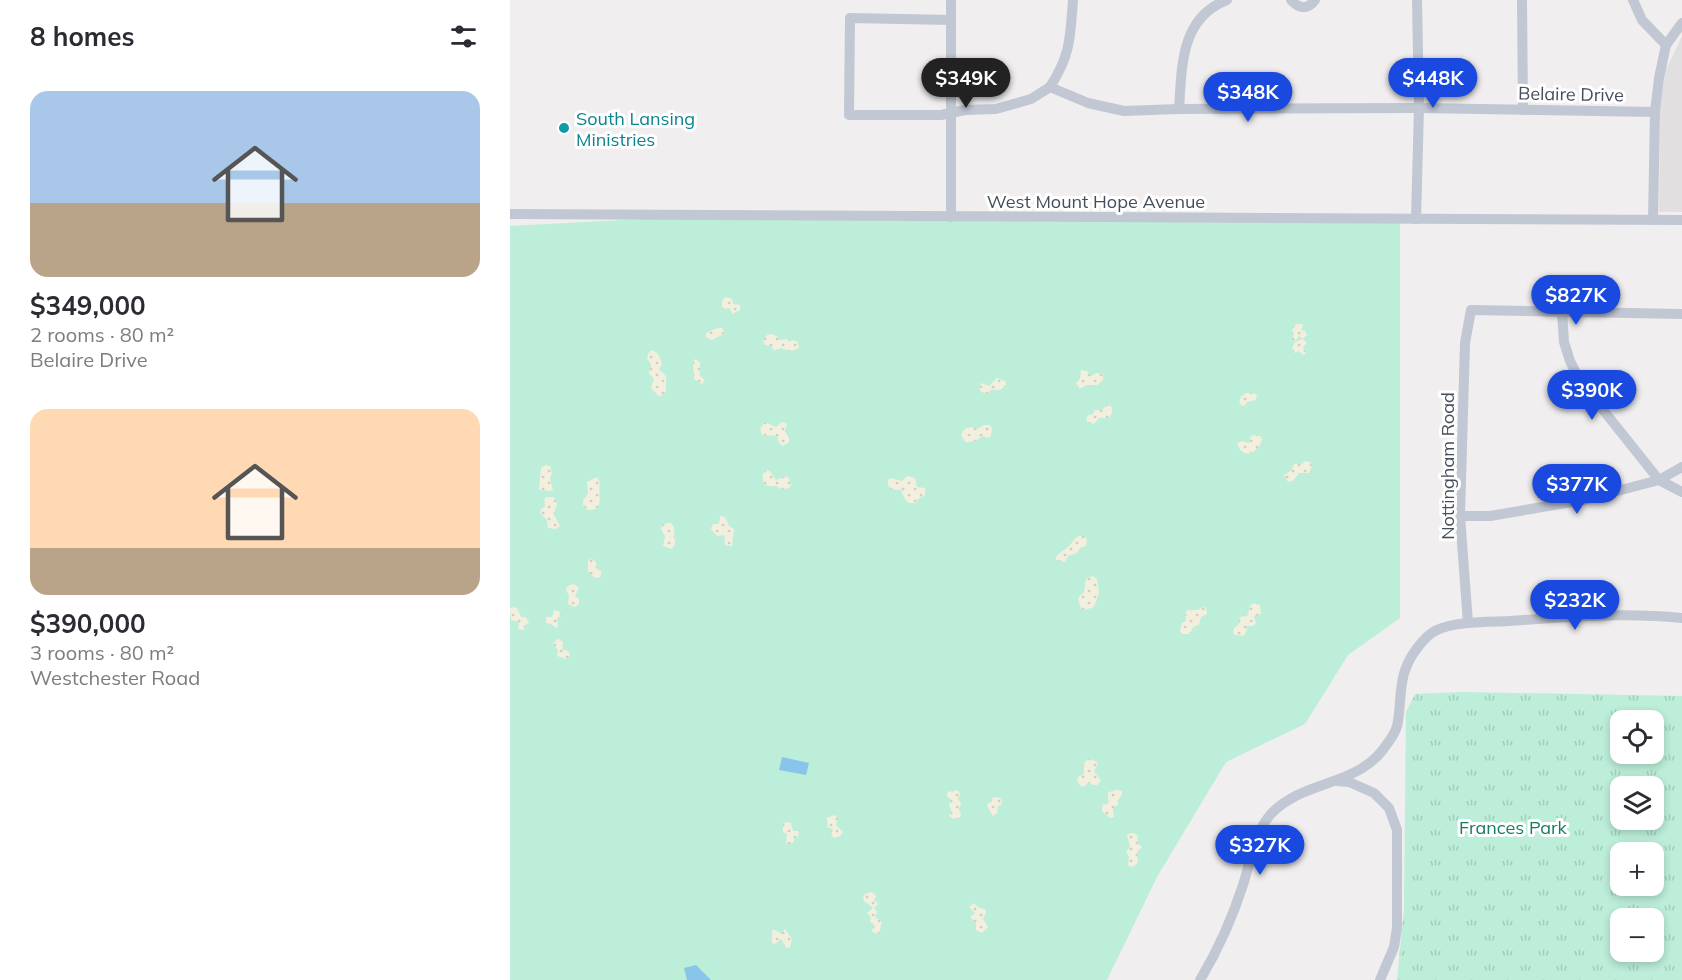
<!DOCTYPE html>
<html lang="en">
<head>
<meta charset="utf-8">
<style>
  :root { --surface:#fff; --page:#f7f7f7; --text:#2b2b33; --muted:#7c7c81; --accent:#1949df }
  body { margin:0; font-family:Mulish,sans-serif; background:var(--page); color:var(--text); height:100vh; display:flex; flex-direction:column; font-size:22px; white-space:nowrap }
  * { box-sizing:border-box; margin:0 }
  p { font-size:20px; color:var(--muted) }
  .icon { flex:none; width:33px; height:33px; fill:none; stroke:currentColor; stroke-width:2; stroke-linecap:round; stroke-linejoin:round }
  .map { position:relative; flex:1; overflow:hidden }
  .sheet { display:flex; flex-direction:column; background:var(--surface); width:510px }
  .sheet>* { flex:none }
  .buttons { position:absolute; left:1100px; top:710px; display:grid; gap:12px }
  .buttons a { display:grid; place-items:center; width:54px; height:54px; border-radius:12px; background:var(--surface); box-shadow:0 3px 9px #0003; font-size:30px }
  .price { position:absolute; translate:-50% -51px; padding:0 14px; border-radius:21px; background:var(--accent); color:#fff; font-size:20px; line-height:39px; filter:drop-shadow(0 2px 3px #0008) }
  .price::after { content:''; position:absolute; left:50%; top:36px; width:18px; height:14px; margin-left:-9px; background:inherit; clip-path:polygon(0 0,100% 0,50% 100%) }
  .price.active { background:#222; color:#fff }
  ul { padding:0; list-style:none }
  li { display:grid; align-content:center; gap:12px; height:318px; padding:0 30px }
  li span { display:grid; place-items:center; height:186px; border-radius:18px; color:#555 }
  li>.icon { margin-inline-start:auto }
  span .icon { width:108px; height:108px; fill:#fffc; stroke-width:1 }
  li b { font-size:26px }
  h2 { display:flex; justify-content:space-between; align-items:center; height:72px; padding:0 30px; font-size:26px }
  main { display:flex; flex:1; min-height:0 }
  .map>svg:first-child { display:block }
  .education { fill:#e1dfe0 }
  .green { fill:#bceed9 }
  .sand { fill:url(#sand-dots) }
  .park { fill:url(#park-tufts); fill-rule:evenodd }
  .water { fill:#89c4eb }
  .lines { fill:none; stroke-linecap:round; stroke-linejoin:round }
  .minor { stroke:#c1c7d3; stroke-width:10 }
  .culture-dot { fill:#0f9aa8; stroke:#fff; stroke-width:2 }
  .labels { text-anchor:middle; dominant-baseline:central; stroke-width:6; stroke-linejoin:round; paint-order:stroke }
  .street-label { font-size:18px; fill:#464d5b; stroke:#fff }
  .culture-label { font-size:18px; fill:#0d838f; stroke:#fff; text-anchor:start }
  .park-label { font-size:18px; fill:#177c5d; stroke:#fff }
</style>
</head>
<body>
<main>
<section class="sheet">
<h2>8 homes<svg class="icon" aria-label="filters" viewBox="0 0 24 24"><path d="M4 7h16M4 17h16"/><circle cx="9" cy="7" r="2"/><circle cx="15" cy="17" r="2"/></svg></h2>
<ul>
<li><span style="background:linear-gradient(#a9c7e8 60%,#b9a48a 0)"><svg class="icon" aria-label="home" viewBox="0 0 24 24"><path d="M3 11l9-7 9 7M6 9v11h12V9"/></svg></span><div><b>$349,000</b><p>2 rooms · 80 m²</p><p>Belaire Drive</p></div></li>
<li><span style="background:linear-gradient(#ffd9b3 75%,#b9a48a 0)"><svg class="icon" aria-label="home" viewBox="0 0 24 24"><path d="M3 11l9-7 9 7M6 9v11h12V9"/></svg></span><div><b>$390,000</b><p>3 rooms · 80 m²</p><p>Westchester Road</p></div></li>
</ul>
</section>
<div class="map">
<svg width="1172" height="980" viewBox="0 0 1172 980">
  <defs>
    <pattern id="sand-dots" width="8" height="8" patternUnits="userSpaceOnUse" patternTransform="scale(1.5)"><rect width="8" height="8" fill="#f2efde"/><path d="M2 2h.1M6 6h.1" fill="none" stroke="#d1cfc1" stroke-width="1.8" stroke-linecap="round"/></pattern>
    <pattern id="park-tufts" width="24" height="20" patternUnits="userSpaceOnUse" patternTransform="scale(1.5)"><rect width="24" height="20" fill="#bceed9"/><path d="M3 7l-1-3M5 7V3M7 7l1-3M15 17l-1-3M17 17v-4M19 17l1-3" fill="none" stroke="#a3cebc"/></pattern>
  </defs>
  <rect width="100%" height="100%" fill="#f0eeee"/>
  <path class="education" d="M1172 36V212H1149L1150 113 1155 72Z"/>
  <path class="green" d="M189 216 890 219V618L838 655 795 724 716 762 647 877 597 980H0V226Z"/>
  <g class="sand">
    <path d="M216 297 222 299 223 304 230 305V310L222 314 220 308 214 309 212 307V300Z"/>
    <path d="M787 324H792L793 326 791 330 795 331 797 335 793 339 797 343 793 347 796 354 793 355 789 351 785 353 782 349 785 342 793 339 789 336 785 341 782 340 784 333 782 331 784 326Z"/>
    <path d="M207 328H212L215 333 202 340 196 337V333Z"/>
    <path d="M262 334 268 337 269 340 277 339 279 342 283 340 288 342 289 348C280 353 279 350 271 348L264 351 261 346 255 345 253 341 257 335Z"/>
    <path d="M142 350C149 353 150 357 152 364L149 369 156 376V391L153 395 149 396 141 388 144 379 139 373 141 365 137 358 138 354Z"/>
    <path d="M185 359 190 362V376L195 380 192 384 184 379 183 362Z"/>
    <path d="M571 370 577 371 581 376 587 373 593 374V380L587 385H577L569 389 566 383 570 379Z"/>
    <path d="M487 378 495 381 496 385C491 392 487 389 480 390L479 394 471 392 469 388 471 383 479 386Z"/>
    <path d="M737 393H744L747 396 746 400 737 402 734 406 729 404 731 396Z"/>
    <path d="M597 405 601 406 603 411 599 418H589L584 424 576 421 578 415 583 414 585 410H592Z"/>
    <path d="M272 422 277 424 275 431 279 438V442L273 446 269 443 267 436 252 435 250 429 254 423H257L266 427Z"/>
    <path d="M474 425H480L482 428 481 436 477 438 472 436C469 440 460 443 455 442L451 435 454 429 462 427 467 429Z"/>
    <path d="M745 435 750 436 752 439C749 453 732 461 727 443L730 441 739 443 741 436Z"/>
    <path d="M795 461 800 462 802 466 799 473H789L783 481 778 482 774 475 782 470 784 464H792Z"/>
    <path d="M35 465 40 466 42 473 40 478 43 491 29 490 31 468Z"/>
    <path d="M257 470 260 471 266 480 276 476 279 478 281 486C275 491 272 489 266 486 256 487 251 485 253 474Z"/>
    <path d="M397 476 405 478 407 487 415 488V495L409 498 406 503C396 505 394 498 391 490L381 489 378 485V480L381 478 392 481Z"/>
    <path d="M87 477 90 482C87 493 96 511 78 510L73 505V500L78 494 77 482Z"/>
    <path d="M36 497H44L47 503 44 515 50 526 46 529 38 528 37 520 30 513 31 509 35 507 34 500Z"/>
    <path d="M210 516 215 517 219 526 224 529 222 546 215 545 214 535 207 536 201 529 202 524H209Z"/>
    <path d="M157 523H161L164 527 165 544 162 549 153 546 155 536 151 529 152 525Z"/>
    <path d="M569 536H574L577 540 576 546 570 548 567 553 558 556 555 562 546 560V557C550 552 556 549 559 546 564 541 562 539 569 536Z"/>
    <path d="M82 559 86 562 87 569 92 572 90 577 86 579 78 571V560Z"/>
    <path d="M583 576 587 579 589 593 584 607 575 610 571 609 568 598 574 592C576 583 573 578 583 576Z"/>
    <path d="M64 584 69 588 65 596 69 599V604L65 607 58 604 59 596 56 590 57 586Z"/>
    <path d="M746 603 750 605 751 614 744 616 746 623 743 626H736L737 630 734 636 725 635 723 633 724 628 729 624 730 617 738 615 740 605Z"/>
    <path d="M2 607 7 608 11 617H16L19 623 15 625 14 630 8 629 9 622 1 620 0 609Z"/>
    <path d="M693 607 696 608 697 614 691 617 689 625 683 627 680 634H672L670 631 672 623 676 621 675 614 677 610H688Z"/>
    <path d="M44 610 49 611 51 616 47 618 48 627 46 628 41 624 36 623V617H42Z"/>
    <path d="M48 638 53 642 52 649 58 651 60 655 57 659 47 656 48 650 43 644Z"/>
    <path d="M578 759 586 761 588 764 584 771 591 781 587 785H583L579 782 575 786 572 787 567 782 568 777 574 774V763Z"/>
    <path d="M607 789 612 791V795L608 800V805L603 808 604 817 600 818 592 811V805L598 804V792L604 791Z"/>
    <path d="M446 790 449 791 450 795 448 799 451 803 449 809 451 815 449 818 444 819 439 816 442 812 439 805 441 800 436 795 439 791 442 792Z"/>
    <path d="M488 797 492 800 491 805 488 806 487 813 483 816 477 806 478 803 482 802V798Z"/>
    <path d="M325 815 328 819 326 825 333 832 330 836 324 838 321 836 323 829 317 827 318 823 316 818Z"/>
    <path d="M277 822 281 823 283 831H288L289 834 287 838H284V842L279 844 276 843 277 834 273 832V824Z"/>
    <path d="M620 833H624L628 836 627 843 632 847 627 852C627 860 631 862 622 867L618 865 619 857 616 852 620 847 617 835Z"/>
    <path d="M361 892 365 894 366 897 364 900 368 904 364 908 367 912 365 917 372 922 369 934 364 933 362 931 364 924 360 922 361 917 357 913 363 908 354 901 353 898 355 894Z"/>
    <path d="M464 903 468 907 476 910V913L473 919 478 927 472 933 466 930V923L460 917 465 913 459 907Z"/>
    <path d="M275 929 282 939 280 947 276 948 271 939 265 944 262 943V930H265L271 934Z"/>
  </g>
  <path class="park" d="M953 692 1172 696V980H887L894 909 896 712 905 694ZM1110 720H1143V753H1110ZM1110 786H1143V819H1110ZM1110 852H1143V885H1110ZM1110 918H1143V951H1110Z"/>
  <g class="water">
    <path d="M272 757 299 763 296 775 269 770Z"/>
    <path d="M186 965 201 980H177L174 968Z"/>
  </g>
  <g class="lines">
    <g class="minor">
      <path d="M781 0C789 9 798 10 805 0"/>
      <path d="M1012 0 1013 110"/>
      <path d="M1123 0 1132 20 1156 45"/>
      <path d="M441 20 340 18 339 115H431L455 110 486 109 521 99 540 87 578 103 614 111 669 109 909 108 1145 112"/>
      <path d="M540 87C561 54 560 38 563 0"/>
      <path d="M669 109C672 67 670 18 717 0"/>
      <path d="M0 214 1172 220"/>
      <path d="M441 217V0"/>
      <path d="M906 219 909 108 907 0"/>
      <path d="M1143 220 1145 112 1149 78 1156 45 1172 23"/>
      <path d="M1052 312 1054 342 1060 361 1070 381 1149 480 1172 492"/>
      <path d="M950 516H980L1073 500 1149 480 1172 467"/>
      <path d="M958 623 950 516 955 343 961 310 1172 314"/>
      <path d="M827 781 839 782 864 793 879 808 887 830V928L884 947 870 980"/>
      <path d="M690 980C708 950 722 919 733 885 741 861 743 834 761 814 790 782 843 786 871 752 878 743 887 732 888 721 892 694 888 675 905 651 910 644 919 633 927 630 945 621 980 622 1000 621 1057 617 1114 612 1172 618"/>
    </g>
  </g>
  <circle class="culture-dot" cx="54" cy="128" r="6"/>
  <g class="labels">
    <g class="street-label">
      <text transform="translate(1061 94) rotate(1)">Belaire Drive</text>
      <text x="586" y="201">West Mount Hope Avenue</text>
      <text transform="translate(937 466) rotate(-90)">Nottingham Road</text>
    </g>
    <g class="culture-label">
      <text x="66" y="118">South Lansing<tspan x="66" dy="21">Ministries</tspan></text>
    </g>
    <g class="park-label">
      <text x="1003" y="827">Frances Park</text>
    </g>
  </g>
</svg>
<div class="buttons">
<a><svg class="icon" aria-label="locate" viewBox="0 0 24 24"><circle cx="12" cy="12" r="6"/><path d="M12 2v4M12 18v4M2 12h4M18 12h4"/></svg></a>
<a><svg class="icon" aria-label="layers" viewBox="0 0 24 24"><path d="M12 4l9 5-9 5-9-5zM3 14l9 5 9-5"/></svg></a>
<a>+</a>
<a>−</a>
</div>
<b class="price active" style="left:456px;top:109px">$349K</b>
<b class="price" style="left:923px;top:109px">$448K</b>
<b class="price" style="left:738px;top:123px">$348K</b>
<b class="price" style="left:1066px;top:326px">$827K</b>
<b class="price" style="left:1082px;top:421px">$390K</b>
<b class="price" style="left:1067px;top:515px">$377K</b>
<b class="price" style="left:1065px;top:631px">$232K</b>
<b class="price" style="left:750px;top:876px">$327K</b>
</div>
</main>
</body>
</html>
